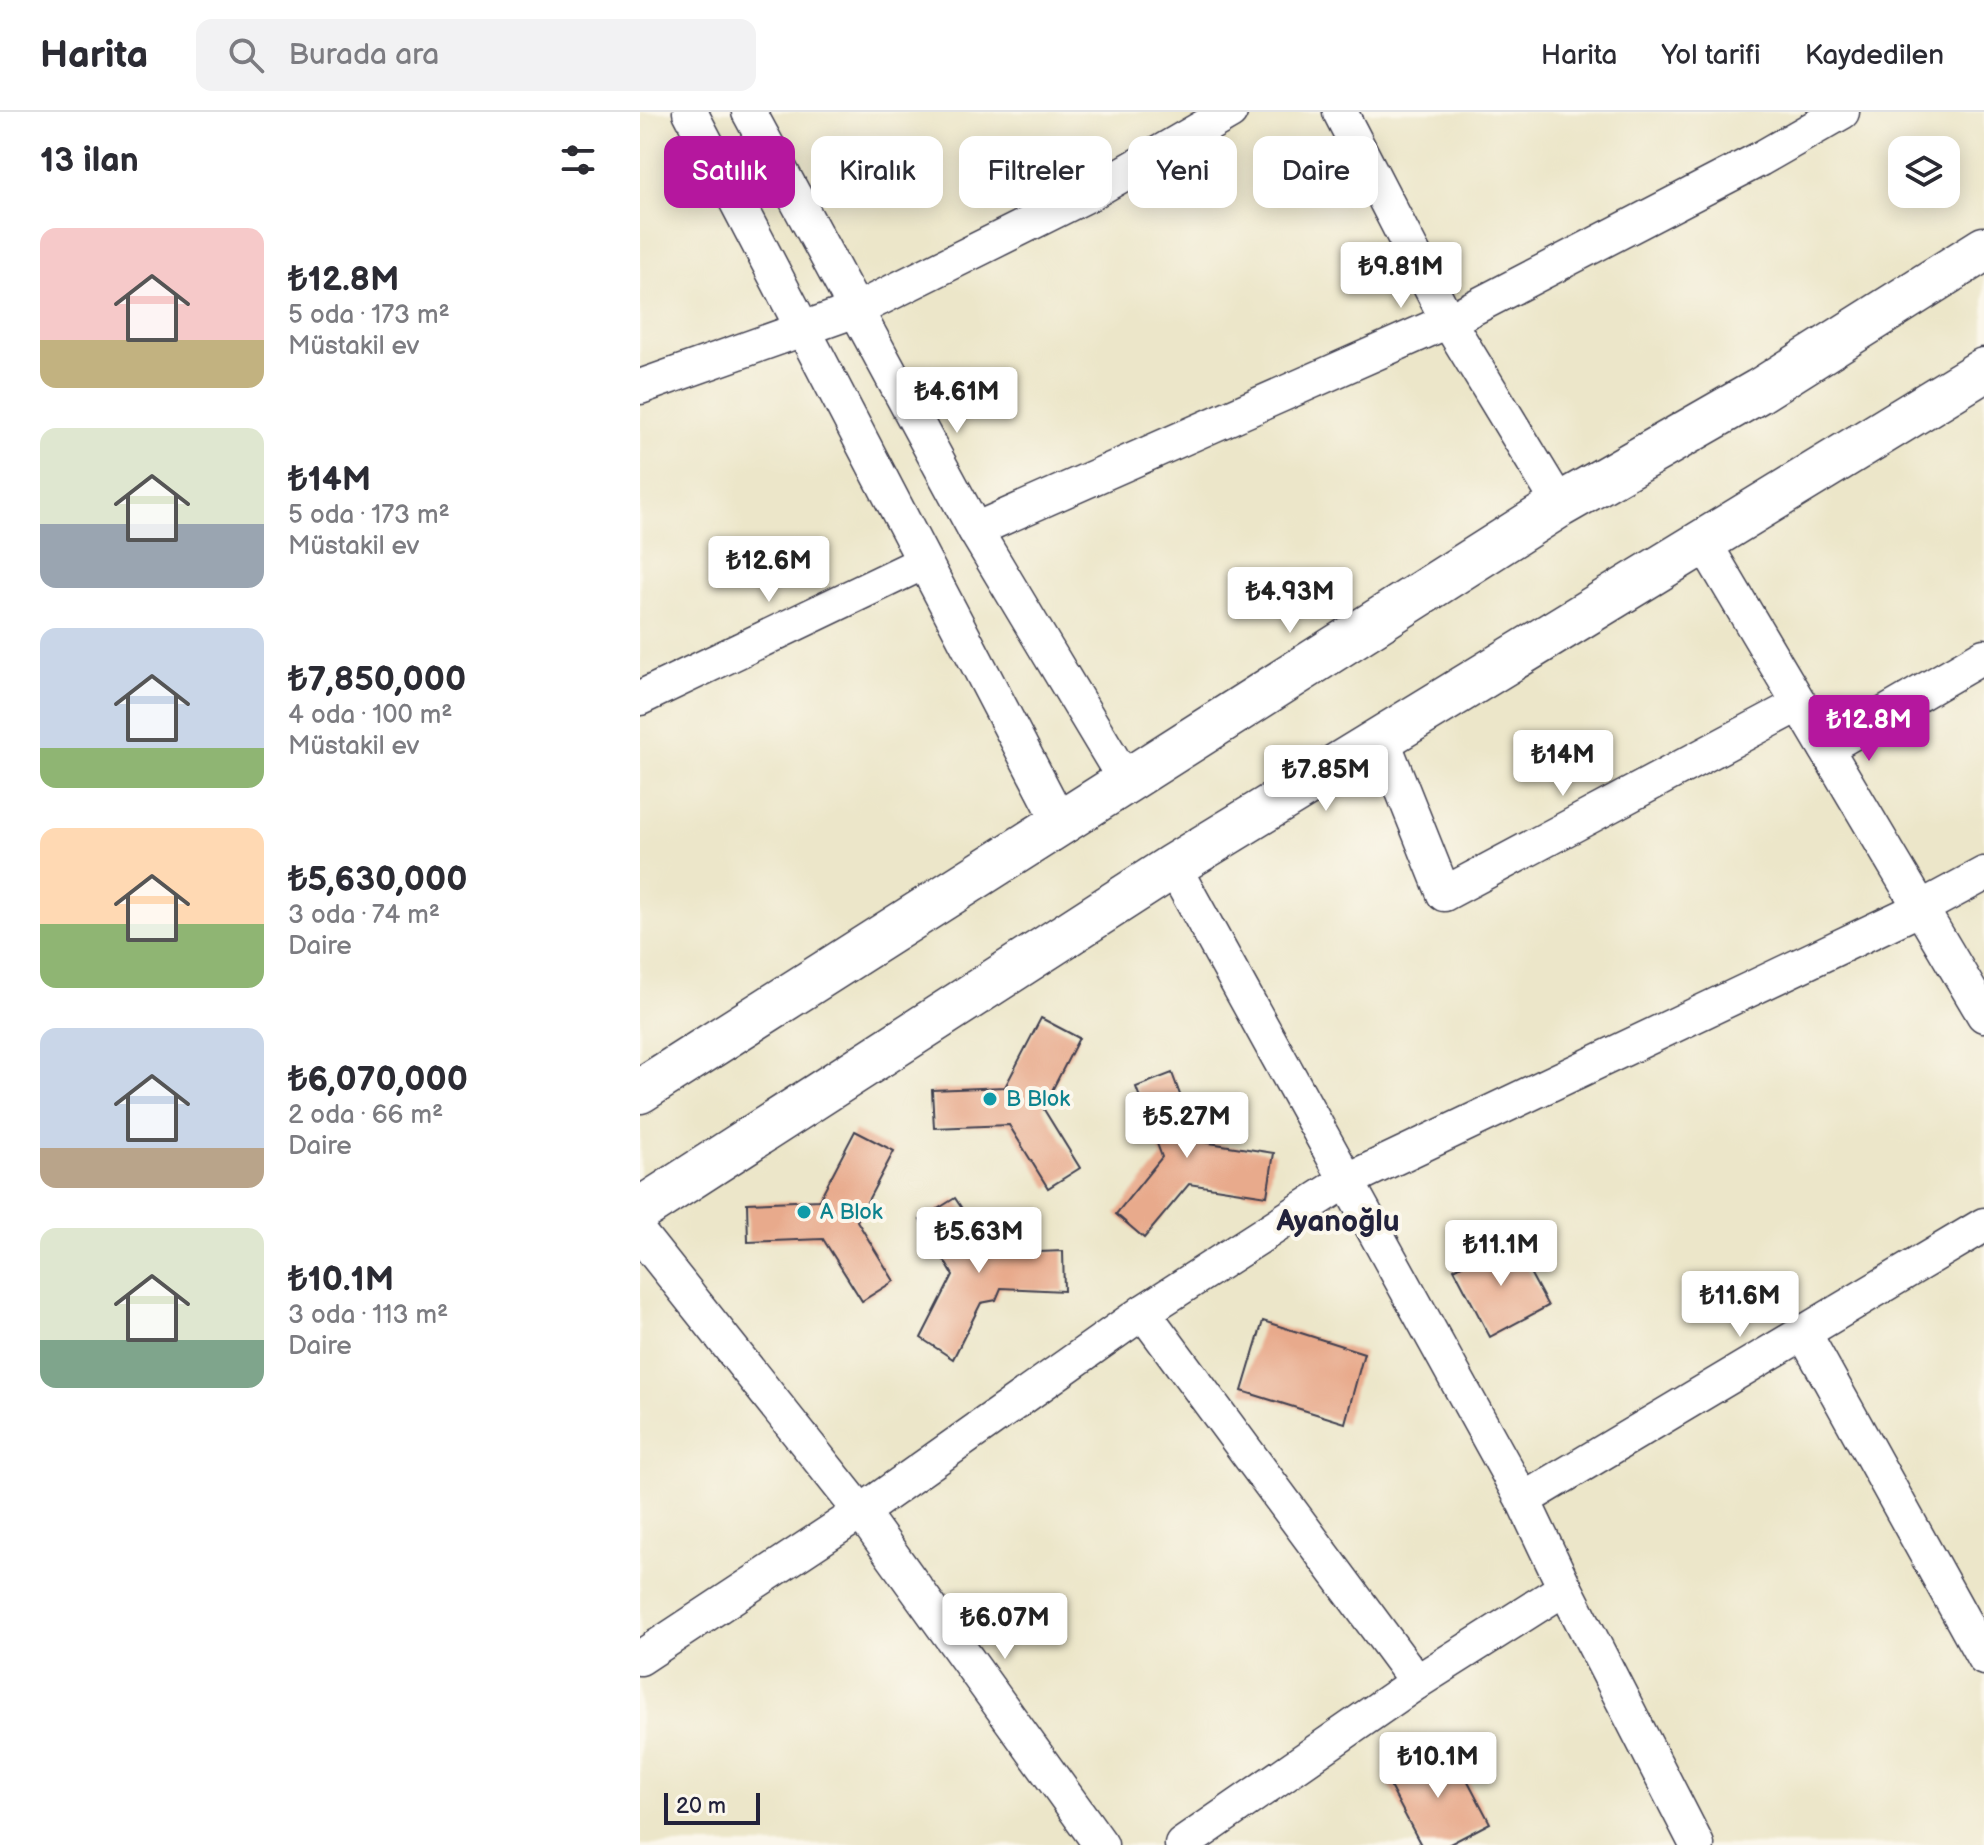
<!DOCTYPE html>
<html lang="tr">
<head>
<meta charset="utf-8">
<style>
  :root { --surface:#fff; --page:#f2f2f3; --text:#2b2b33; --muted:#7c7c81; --line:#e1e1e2; --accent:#b5179e }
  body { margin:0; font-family:"Balsamiq Sans",sans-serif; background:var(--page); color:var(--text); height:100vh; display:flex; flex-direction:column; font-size:30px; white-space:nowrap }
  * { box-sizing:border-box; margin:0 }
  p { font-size:26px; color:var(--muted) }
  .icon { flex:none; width:44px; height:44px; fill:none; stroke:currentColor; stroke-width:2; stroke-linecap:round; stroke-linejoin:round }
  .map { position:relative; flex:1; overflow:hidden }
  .drawer { display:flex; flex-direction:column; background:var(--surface); width:640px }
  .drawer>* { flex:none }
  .top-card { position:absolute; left:24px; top:24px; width:760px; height:72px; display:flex; gap:16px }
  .controls { position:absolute; left:1248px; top:24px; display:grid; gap:16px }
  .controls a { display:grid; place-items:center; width:72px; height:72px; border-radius:16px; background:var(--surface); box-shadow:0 4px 20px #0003; font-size:40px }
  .scale { position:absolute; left:24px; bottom:20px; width:96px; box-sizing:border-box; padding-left:8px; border:4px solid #22223b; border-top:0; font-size:22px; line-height:28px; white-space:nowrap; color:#22223b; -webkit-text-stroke:6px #fbf7ec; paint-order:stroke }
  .price { position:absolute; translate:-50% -68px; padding:0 18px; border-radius:8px; background:#fff; color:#222; font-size:26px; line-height:52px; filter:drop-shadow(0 2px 4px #0008) }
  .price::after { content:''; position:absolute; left:50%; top:48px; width:24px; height:18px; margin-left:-12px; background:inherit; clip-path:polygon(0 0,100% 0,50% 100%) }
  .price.selected { background:var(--accent); color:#fff }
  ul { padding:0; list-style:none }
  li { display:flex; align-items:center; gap:24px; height:200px; padding:0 40px }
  li span { display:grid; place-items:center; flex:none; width:224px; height:160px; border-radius:16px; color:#555 }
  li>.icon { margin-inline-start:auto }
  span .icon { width:96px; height:96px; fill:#fffc; stroke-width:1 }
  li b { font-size:34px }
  h2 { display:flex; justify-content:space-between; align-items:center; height:96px; padding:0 40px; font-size:34px }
  .chip { padding:0 28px; border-radius:16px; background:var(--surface); box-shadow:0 4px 20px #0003; font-size:28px; line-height:72px }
  .chip.selected { background:var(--accent); color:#fff }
  header { display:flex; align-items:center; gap:48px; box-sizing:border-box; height:112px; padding:0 40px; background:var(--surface); border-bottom:2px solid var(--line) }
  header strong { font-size:38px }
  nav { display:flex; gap:44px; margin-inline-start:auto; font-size:28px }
  .search { width:560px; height:72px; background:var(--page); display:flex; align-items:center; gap:20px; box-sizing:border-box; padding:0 28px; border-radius:16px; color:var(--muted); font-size:30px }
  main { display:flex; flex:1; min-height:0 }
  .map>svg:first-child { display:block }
  .building { fill:#e8aa8c }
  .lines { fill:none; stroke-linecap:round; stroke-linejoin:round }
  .street-casing { stroke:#403f50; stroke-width:37 }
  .secondary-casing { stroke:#403f50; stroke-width:47 }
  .street { stroke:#fff; stroke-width:34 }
  .secondary { stroke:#fff; stroke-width:44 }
  .culture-dot { fill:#0f9aa8; stroke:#fbf7ec; stroke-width:3 }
  .labels { text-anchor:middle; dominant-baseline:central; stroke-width:8; stroke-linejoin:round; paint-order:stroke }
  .culture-label { font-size:22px; fill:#0d838f; stroke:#fbf7ec; text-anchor:start }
  .district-label { font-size:30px; font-weight:bold; fill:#22223b; stroke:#fbf7ec }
</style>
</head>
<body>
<header>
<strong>Harita</strong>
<div class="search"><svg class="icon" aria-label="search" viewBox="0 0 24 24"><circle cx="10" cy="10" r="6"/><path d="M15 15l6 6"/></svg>Burada ara</div>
<nav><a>Harita</a><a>Yol tarifi</a><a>Kaydedilen</a></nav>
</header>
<main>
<section class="drawer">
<h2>13 ilan<svg class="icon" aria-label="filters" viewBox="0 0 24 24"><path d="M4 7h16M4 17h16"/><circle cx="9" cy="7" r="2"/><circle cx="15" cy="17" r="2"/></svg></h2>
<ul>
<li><span style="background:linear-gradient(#f6c9c9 70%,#c2b280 0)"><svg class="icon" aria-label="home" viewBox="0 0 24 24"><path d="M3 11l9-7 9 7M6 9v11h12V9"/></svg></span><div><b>₺12.8M</b><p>5 oda · 173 m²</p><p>Müstakil ev</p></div></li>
<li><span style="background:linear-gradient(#dfe7d0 60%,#9aa5b1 0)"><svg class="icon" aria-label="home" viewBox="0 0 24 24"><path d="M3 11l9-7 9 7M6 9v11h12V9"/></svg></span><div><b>₺14M</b><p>5 oda · 173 m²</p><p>Müstakil ev</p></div></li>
<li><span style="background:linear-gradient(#c9d6e8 75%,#8fb573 0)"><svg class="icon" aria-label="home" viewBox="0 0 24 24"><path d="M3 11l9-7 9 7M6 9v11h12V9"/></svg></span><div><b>₺7,850,000</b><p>4 oda · 100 m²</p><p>Müstakil ev</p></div></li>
<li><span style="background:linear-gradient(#ffd9b3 60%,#8fb573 0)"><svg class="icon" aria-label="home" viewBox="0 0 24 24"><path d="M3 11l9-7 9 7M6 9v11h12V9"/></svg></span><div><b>₺5,630,000</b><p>3 oda · 74 m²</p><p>Daire</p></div></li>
<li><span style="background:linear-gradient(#c9d6e8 75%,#b9a48a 0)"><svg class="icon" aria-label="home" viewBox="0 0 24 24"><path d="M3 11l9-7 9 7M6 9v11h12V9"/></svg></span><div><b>₺6,070,000</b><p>2 oda · 66 m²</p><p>Daire</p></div></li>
<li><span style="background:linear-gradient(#dfe7d0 70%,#7fa58c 0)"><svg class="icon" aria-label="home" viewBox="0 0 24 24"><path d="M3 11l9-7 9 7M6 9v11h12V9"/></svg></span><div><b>₺10.1M</b><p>3 oda · 113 m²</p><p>Daire</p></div></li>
</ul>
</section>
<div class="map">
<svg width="1344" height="1733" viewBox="0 0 1344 1733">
  <rect width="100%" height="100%" fill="#fbf7ec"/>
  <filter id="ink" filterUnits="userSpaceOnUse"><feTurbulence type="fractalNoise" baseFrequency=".0125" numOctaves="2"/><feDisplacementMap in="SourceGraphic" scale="16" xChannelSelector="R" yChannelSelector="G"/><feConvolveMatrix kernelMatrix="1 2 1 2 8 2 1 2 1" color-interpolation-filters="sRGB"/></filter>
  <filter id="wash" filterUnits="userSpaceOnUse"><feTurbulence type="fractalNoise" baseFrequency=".006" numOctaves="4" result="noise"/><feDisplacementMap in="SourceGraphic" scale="32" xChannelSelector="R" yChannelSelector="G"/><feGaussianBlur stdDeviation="1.8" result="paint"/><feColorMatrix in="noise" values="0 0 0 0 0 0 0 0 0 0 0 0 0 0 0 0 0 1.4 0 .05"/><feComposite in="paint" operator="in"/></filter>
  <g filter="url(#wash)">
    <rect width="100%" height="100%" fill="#ece6c9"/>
    <g id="blocks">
      <g class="building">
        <path d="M401 906 439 926 403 996 440 1056 408 1076 369 1013 294 1016 292 978 365 975Z"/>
        <path d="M532 961 557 1029 634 1041 627 1084 549 1072 504 1126 476 1102 522 1045 496 975Z"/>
        <path d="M215 1019 254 1039 217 1109 254 1169 222 1189 183 1127 108 1130 107 1091 179 1088Z"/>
        <path d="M315 1086 352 1142 423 1139 424 1179 361 1176 356 1188 341 1191 313 1247 281 1226 313 1163 280 1108Z"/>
        <path d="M872 1127 908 1194 850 1225 814 1157Z"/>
        <path d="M623 1209 724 1241 705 1311 602 1279Z"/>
        <path d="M809 1633 850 1711 808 1733H781L746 1667Z"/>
      </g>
    </g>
  </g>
  <g filter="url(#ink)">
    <use href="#blocks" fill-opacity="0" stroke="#403f50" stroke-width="2"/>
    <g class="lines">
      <g class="street-casing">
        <g id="street">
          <path d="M50 0 420 710"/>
          <path d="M109 0 335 418 485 668"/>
          <path d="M700 0 808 209 920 393"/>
          <path d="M0 275 216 198 447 83 590 0"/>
          <path d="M335 418 808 209 1120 47 1202 0"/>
          <path d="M1063 429 1344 903"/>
          <path d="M0 586 284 450"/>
          <path d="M742 627 804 782 1160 592"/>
          <path d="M1186 636 1344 544"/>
          <path d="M533 754 883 1388 925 1476 1057 1733"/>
          <path d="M0 1122 221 1400 461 1733"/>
          <path d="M503 1200 777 1570"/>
          <path d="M1165 1223 1344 1546"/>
          <path d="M883 1388 1344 1113"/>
          <path d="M0 1546 221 1400 503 1200 706 1069 1281 796 1344 762"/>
          <path d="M542 1733 777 1570 925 1476"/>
        </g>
      </g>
      <g class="secondary-casing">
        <g id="secondary">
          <path d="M0 979 920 393 1119 279 1344 137"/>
          <path d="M0 1098 533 754 1344 258"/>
        </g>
      </g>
      <use href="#street" class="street"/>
      <use href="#secondary" class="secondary"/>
    </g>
  </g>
  <g class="culture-dot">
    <circle cx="350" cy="987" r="8"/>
    <circle cx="164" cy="1100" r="8"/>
  </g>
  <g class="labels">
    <g class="culture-label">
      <text x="366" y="987">B Blok</text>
      <text x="180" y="1100">A Blok</text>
    </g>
    <g class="district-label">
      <text x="698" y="1110">Ayanoğlu</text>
    </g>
  </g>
</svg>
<div class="controls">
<a><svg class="icon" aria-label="layers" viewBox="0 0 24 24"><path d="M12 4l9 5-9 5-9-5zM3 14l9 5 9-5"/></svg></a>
</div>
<div class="scale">20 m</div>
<b class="price" style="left:761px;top:198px">₺9.81M</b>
<b class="price" style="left:317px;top:323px">₺4.61M</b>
<b class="price" style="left:129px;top:492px">₺12.6M</b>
<b class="price" style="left:650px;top:523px">₺4.93M</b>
<b class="price selected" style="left:1229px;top:651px">₺12.8M</b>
<b class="price" style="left:923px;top:686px">₺14M</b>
<b class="price" style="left:686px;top:701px">₺7.85M</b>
<b class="price" style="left:547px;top:1048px">₺5.27M</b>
<b class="price" style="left:339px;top:1163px">₺5.63M</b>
<b class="price" style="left:861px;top:1176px">₺11.1M</b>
<b class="price" style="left:1100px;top:1227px">₺11.6M</b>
<b class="price" style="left:365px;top:1549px">₺6.07M</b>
<b class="price" style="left:798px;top:1688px">₺10.1M</b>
<div class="top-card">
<a class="chip selected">Satılık</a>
<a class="chip">Kiralık</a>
<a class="chip">Filtreler</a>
<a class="chip">Yeni</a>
<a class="chip">Daire</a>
</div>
</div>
</main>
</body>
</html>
